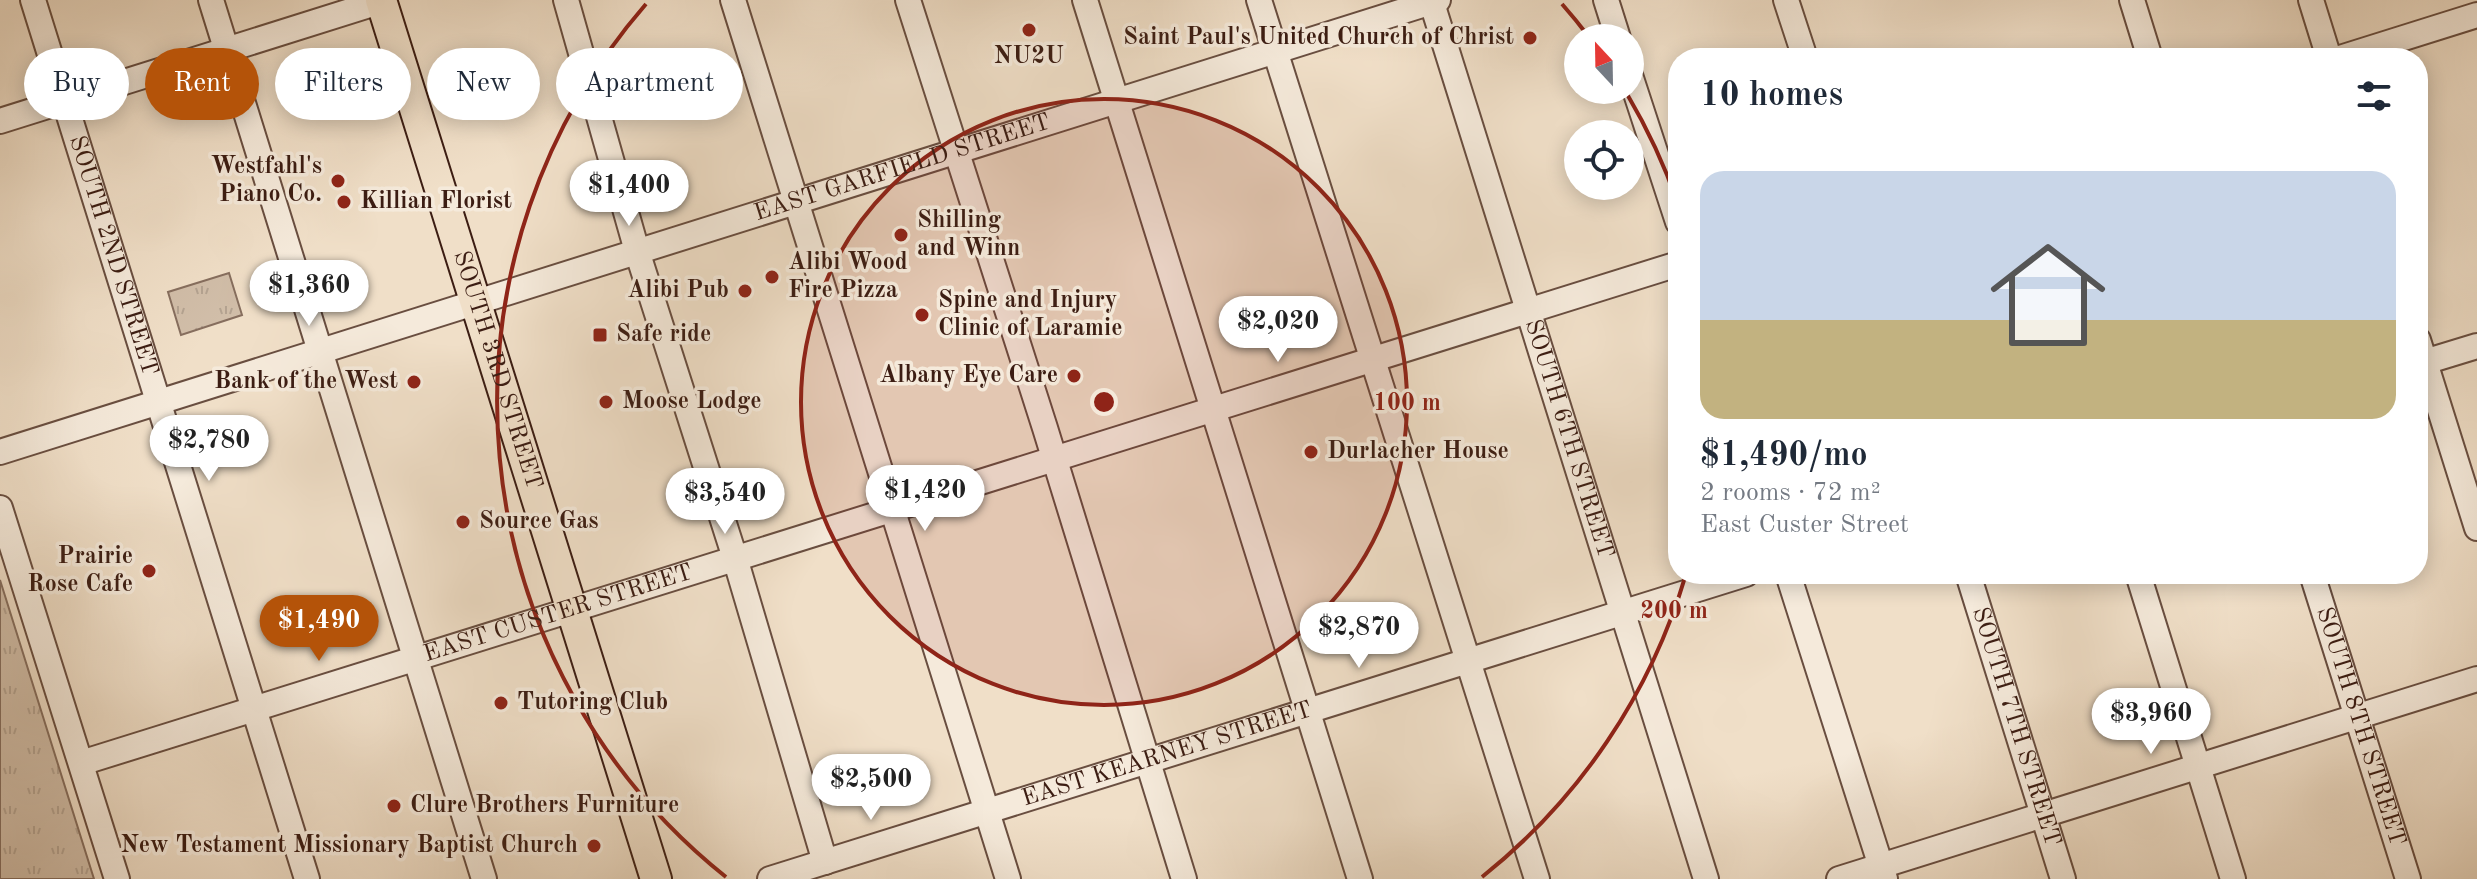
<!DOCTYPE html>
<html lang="en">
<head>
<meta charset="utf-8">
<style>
  :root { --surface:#fff; --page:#f2f2f3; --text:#1f2937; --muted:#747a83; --line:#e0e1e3; --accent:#b45309 }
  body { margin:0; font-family:"Old Standard TT",serif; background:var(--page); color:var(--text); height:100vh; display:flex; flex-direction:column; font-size:30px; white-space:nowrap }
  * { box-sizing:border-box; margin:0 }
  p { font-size:26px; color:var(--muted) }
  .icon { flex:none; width:44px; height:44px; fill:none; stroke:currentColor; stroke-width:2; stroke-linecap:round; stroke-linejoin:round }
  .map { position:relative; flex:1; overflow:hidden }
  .side { position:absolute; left:1668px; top:48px; width:760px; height:536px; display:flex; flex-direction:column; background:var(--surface); border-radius:32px; box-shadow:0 4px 20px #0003 }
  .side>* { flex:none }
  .hud { position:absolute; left:24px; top:48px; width:760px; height:72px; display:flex; gap:16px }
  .needle { width:52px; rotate:338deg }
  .buttons { position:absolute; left:1564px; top:24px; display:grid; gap:16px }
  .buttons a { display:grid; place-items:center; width:80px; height:80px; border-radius:50%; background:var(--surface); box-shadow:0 4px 20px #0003; font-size:40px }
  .price { position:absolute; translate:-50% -68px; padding:0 18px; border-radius:28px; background:#fff; color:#222; font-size:26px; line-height:52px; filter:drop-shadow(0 2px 4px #0008) }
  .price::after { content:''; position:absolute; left:50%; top:48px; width:24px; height:18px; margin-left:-12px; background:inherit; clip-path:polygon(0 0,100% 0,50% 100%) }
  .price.active { background:var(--accent); color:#fff }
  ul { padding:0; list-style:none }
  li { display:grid; align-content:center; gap:16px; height:424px; padding:0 32px }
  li+li { border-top:2px solid var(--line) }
  li span { display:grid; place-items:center; height:248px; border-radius:24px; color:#555 }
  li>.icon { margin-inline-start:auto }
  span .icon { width:144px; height:144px; fill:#fffc; stroke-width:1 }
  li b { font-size:34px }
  h2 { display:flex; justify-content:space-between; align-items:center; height:96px; padding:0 32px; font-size:34px }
  .pill { padding:0 28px; border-radius:36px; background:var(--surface); box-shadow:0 4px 20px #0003; font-size:28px; line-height:72px }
  .pill.active { background:var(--accent); color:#fff }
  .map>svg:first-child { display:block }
  .park { fill:url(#park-tufts); stroke:#866e5e; stroke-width:2 }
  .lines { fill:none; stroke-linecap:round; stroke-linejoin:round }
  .minor-casing { stroke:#694e40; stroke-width:28 }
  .major-casing { stroke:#3c1d13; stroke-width:34 }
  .minor { stroke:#f5eadb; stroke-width:24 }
  .major { stroke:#f0dfc8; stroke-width:30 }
  .ring { fill:none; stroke:#8f2418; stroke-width:4 }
  .poi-dot { fill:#8f2418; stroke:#f5eadb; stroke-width:3 }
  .labels { text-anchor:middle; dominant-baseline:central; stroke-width:7; stroke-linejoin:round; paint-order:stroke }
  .poi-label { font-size:24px; font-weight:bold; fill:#3c1d13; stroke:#f5eadb; text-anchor:start }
  .street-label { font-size:24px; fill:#3c1d13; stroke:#f5eadb }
  .centre { fill:#8f2418; stroke:#f5eadb; stroke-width:4 }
  .ring-label { font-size:24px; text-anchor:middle; font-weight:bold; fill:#8f2418; stroke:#f5eadb; stroke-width:7; stroke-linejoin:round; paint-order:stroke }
</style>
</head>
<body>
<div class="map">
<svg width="2477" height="879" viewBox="0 0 2477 879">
  <defs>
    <pattern id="park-tufts" width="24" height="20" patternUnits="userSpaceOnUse" patternTransform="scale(2)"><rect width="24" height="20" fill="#d1bea9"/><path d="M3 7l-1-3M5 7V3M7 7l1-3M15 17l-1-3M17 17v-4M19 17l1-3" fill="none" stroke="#b4a391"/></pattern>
  </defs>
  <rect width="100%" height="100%" fill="#f0dfc8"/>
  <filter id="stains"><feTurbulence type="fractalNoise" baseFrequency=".0025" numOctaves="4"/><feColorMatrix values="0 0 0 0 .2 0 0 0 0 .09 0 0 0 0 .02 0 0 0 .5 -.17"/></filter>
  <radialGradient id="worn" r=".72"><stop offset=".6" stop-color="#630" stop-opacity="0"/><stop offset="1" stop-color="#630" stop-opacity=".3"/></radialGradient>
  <g class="park">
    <path d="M229 273 242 315 181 335 168 292Z"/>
    <path d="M0 580 94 879H0Z"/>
  </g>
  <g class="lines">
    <g class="minor-casing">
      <g id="minor">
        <path id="s1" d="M33 0 307 879"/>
        <path d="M211 0 484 879"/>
        <path d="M566 0 637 251 735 558 825 862"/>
        <path d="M733 0 1008 879"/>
        <path d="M908 0 1045 428 1184 879"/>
        <path d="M1085 0 1360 879"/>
        <path d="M1259 0 1537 879"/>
        <path id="s2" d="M1431 0 1706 879"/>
        <path d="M1606 0 1618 38"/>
        <path d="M1786 0 1805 58"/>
        <path d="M2132 0 2150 58"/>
        <path d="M2311 0 2329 58"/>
        <path d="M2340 58 2477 15"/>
        <path d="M1630 75 1678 222"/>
        <path d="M0 121 382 1"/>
        <path d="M2418 340 2477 528"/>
        <path d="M2418 364 2477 346"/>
        <path id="s3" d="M0 452 1438 0"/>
        <path d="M0 508 117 879"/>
        <path d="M1788 574 1885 879"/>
        <path id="s4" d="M1968 574 2063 879"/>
        <path d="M2138 574 2233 879"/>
        <path id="s5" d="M2312 574 2408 879"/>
        <path id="s6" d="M81 763 1678 264"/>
        <path id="s7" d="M770 879 1746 574"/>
        <path d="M1839 879 2477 679"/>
      </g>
    </g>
    <g class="major-casing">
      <g id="major">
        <path id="s8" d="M381 0 656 879"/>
      </g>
    </g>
    <use href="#minor" class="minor"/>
    <use href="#major" class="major"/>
  </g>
  <circle cx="1104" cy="402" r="303" fill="#8f2418" fill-opacity=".12"/>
  <g class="ring">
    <circle cx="1104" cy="402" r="303"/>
    <path d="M1686 574A607 607 0 0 1 1482 877M726 877A607 607 0 0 1 646 4M1562 4A607 607 0 0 1 1589 37M1627 94A607 607 0 0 1 1678 204"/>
  </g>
  <g class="poi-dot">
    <circle cx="1029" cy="30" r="8"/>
    <circle cx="1530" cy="38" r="8"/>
    <circle cx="338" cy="181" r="8"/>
    <circle cx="344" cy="202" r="8"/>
    <circle cx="901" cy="235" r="8"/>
    <circle cx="772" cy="277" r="8"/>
    <circle cx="745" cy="291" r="8"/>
    <circle cx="922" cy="315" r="8"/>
    <rect x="592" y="327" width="16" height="16" rx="4"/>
    <circle cx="1074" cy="376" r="8"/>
    <circle cx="414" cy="382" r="8"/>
    <circle cx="606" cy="402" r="8"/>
    <circle cx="1311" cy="452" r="8"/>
    <circle cx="463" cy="522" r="8"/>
    <circle cx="149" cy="571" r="8"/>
    <circle cx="501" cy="703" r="8"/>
    <circle cx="394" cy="806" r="8"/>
    <circle cx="594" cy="846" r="8"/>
  </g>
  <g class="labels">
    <g class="poi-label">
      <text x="1514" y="38" text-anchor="end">Saint Paul's United Church of Christ</text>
      <text x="1029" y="57" text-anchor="middle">NU2U</text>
      <text x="322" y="167" text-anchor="end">Westfahl's<tspan x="322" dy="28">Piano Co.</tspan></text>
      <text x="360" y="202">Killian Florist</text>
      <text x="917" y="221">Shilling<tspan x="917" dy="28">and Winn</tspan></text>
      <text x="788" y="263">Alibi Wood<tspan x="788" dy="28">Fire Pizza</tspan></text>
      <text x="729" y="291" text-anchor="end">Alibi Pub</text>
      <text x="938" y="301">Spine and Injury<tspan x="938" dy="28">Clinic of Laramie</tspan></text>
      <text x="616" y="335">Safe ride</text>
      <text x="1058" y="376" text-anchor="end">Albany Eye Care</text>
      <text x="398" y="382" text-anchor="end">Bank of the West</text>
      <text x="622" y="402">Moose Lodge</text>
      <text x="1327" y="452">Durlacher House</text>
      <text x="479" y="522">Source Gas</text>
      <text x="133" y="557" text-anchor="end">Prairie<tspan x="133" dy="28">Rose Cafe</tspan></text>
      <text x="517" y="703">Tutoring Club</text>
      <text x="410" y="806">Clure Brothers Furniture</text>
      <text x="578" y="846" text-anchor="end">New Testament Missionary Baptist Church</text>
    </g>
    <g class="street-label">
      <text stroke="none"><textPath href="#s3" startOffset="946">EAST GARFIELD STREET</textPath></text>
      <text stroke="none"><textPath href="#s1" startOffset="268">SOUTH 2ND STREET</textPath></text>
      <text stroke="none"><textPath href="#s8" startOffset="388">SOUTH 3RD STREET</textPath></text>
      <text stroke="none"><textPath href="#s2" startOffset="460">SOUTH 6TH STREET</textPath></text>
      <text stroke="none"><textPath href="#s6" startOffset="500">EAST CUSTER STREET</textPath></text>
      <text stroke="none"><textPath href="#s4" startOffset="160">SOUTH 7TH STREET</textPath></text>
      <text stroke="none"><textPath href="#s5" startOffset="160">SOUTH 8TH STREET</textPath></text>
      <text stroke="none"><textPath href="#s7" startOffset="416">EAST KEARNEY STREET</textPath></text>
    </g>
  </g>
  <circle cx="1104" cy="402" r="12" class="centre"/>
  <g class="ring-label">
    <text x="1407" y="410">100 m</text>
    <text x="1674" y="618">200 m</text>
  </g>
  <rect width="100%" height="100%" filter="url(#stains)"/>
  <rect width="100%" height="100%" fill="url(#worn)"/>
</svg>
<div class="buttons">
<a><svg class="needle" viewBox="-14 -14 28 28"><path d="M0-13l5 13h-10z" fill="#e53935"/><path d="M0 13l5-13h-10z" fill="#747a83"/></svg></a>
<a><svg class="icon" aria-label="locate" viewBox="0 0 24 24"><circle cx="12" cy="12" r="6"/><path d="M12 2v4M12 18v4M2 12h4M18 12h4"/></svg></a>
</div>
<b class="price" style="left:629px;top:228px">$1,400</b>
<b class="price" style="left:309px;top:328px">$1,360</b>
<b class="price" style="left:1278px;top:364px">$2,020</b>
<b class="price" style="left:209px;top:483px">$2,780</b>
<b class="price" style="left:925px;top:533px">$1,420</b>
<b class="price" style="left:725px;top:536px">$3,540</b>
<b class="price active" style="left:319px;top:663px">$1,490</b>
<b class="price" style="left:1359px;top:670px">$2,870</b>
<b class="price" style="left:2151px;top:756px">$3,960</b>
<b class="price" style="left:871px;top:822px">$2,500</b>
<div class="hud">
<a class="pill">Buy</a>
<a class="pill active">Rent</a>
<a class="pill">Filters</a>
<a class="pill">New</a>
<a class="pill">Apartment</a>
</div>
<section class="side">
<h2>10 homes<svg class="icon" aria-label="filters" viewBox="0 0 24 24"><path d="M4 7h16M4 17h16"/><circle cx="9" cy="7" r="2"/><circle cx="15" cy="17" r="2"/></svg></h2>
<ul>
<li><span style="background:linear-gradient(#c9d6e8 60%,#c2b280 0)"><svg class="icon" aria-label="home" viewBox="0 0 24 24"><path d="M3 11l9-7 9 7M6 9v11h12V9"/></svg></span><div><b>$1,490/mo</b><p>2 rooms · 72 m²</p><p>East Custer Street</p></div></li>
</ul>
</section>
</div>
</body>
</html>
